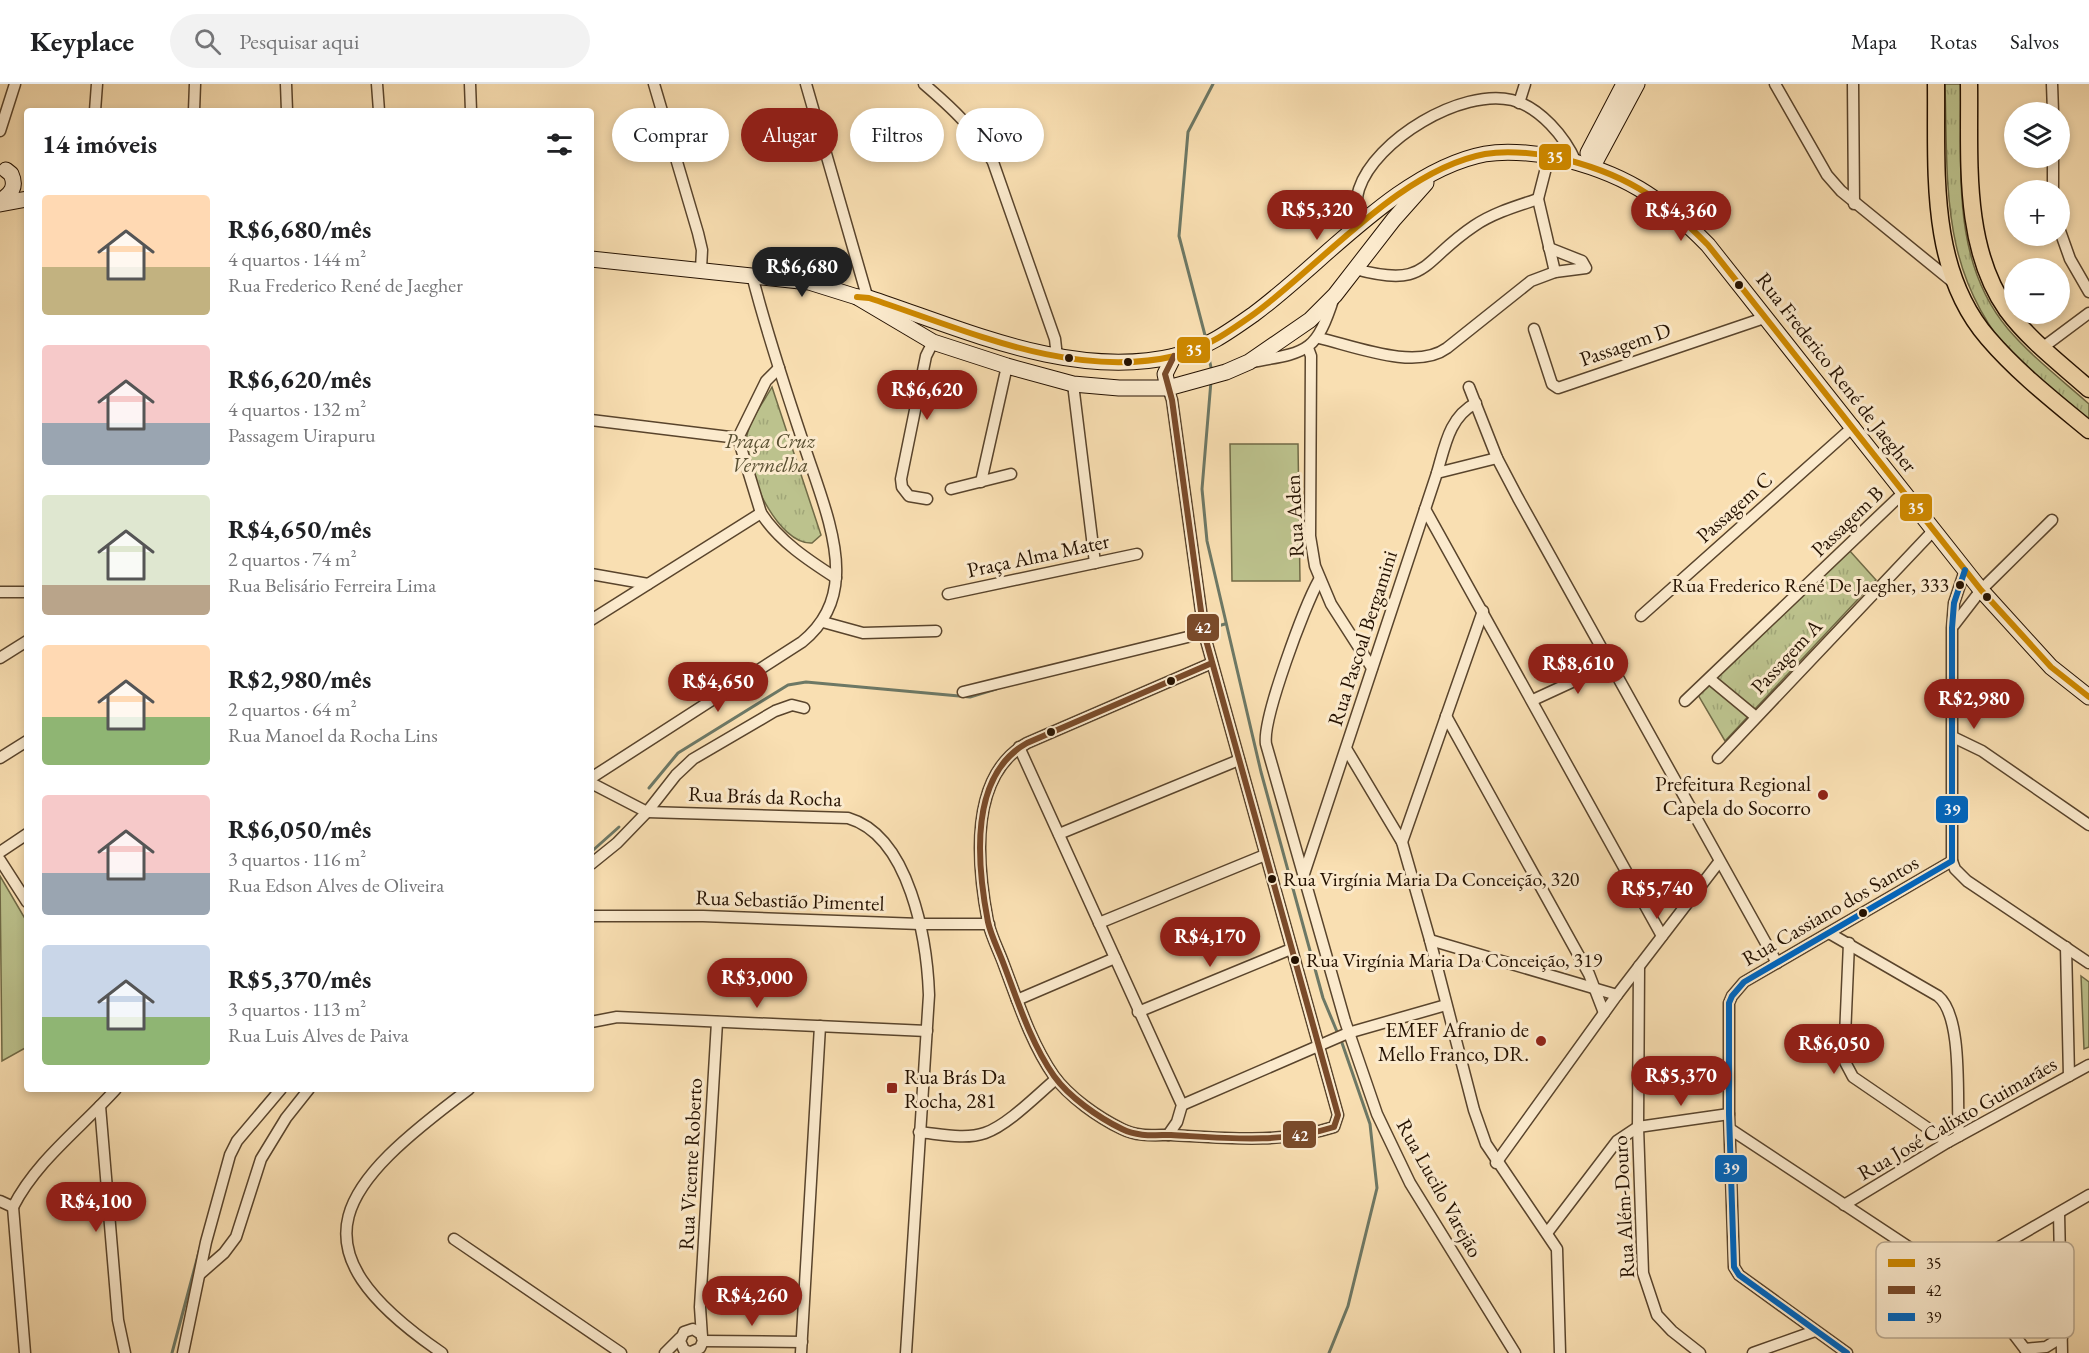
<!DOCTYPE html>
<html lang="pt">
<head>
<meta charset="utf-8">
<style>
  :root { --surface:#fff; --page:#f2f2f2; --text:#202124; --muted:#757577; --line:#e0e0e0; --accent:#8f2418 }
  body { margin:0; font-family:"EB Garamond",serif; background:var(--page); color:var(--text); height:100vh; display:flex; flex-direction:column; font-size:22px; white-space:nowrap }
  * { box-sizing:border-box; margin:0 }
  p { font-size:20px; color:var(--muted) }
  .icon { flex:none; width:33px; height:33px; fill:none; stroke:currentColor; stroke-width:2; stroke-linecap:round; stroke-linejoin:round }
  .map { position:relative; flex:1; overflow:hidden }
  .side { position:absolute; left:24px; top:24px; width:570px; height:984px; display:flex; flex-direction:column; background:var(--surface); border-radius:6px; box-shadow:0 3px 9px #0003 }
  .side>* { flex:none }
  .guide { position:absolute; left:612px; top:24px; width:570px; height:54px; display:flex; gap:12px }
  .tools { position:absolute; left:2004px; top:18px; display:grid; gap:12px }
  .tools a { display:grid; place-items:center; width:66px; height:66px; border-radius:50%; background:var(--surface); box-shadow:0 3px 9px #0003; font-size:30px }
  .price { position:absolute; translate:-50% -51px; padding:0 14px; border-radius:21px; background:var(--accent); color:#fff; font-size:20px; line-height:39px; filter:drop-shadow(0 2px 3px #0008) }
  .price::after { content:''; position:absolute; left:50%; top:36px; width:18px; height:14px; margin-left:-9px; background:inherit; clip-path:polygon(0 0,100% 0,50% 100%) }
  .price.selected { background:#222; color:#fff }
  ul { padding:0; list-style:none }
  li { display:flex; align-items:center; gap:18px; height:150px; padding:0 18px }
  li span { display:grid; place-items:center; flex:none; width:168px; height:120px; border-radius:6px; color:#555 }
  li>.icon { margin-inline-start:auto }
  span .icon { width:72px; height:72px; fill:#fffc; stroke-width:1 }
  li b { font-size:26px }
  h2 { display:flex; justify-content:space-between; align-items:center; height:72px; padding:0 18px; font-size:26px }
  .pill { padding:0 21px; border-radius:27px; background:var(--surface); box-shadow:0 3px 9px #0003; font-size:21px; line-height:54px }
  .pill.selected { background:var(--accent); color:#fff }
  header { display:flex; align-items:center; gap:36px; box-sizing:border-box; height:84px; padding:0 30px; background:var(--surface); border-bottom:2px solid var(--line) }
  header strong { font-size:28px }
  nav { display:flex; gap:33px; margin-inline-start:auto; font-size:21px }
  .search { width:420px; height:54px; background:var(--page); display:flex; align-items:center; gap:15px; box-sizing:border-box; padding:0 21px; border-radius:33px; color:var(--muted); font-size:22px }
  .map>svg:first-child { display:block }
  .grass { fill:#bcc28d; stroke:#706a46; stroke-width:1.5 }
  .park { fill:url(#park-tufts); stroke:#706a46; stroke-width:1.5 }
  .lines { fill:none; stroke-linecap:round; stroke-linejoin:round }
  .stream { stroke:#6d7865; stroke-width:3 }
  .street-casing { stroke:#59442c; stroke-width:13 }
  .secondary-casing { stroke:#241100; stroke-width:17 }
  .primary-casing { stroke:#241100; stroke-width:19 }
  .street { stroke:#fbeacd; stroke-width:10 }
  .secondary { stroke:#fbeacd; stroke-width:15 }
  .primary { stroke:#f9dfb2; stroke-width:16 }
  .bus-1-casing { stroke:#fbeacd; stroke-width:10 }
  .bus-2-casing { stroke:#fbeacd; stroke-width:10 }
  .bus-3-casing { stroke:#fbeacd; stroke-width:10 }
  .bus-1 { stroke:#cd8800; stroke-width:6 }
  .bus-2 { stroke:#7a4b2a; stroke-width:6 }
  .bus-3 { stroke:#0065bd; stroke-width:6 }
  .bus-dot { fill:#241100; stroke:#fbeacd; stroke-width:2 }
  .poi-dot { fill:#8f2418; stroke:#fbeacd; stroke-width:2 }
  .labels { text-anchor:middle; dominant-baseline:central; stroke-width:6; stroke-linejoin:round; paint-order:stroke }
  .bus-label { font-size:20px; fill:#241100; stroke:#fbeacd; text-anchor:start }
  .street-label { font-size:21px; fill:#241100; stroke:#fbeacd }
  .park-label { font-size:21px; font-style:italic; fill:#594f31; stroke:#fbeacd }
  .poi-label { font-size:21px; fill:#241100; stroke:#fbeacd; text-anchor:end }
  .key { fill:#fbeacd; stroke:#baa990; stroke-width:1.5 }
  .key-label { font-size:16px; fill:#241100 }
  .line-badge { stroke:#fbeacd; stroke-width:2 }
  .badge-label { font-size:16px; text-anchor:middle; font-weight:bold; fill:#fff }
</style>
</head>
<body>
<header>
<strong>Keyplace</strong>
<div class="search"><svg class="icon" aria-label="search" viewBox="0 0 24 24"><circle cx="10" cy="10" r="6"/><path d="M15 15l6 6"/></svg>Pesquisar aqui</div>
<nav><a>Mapa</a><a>Rotas</a><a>Salvos</a></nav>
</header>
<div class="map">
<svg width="2089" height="1269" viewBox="0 0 2089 1269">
  <defs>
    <pattern id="park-tufts" width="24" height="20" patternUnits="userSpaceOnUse" patternTransform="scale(1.5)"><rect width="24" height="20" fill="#bcc28d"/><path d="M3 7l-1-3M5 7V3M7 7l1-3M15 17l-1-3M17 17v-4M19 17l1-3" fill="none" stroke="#a1a678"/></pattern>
  </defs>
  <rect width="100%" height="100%" fill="#f9dfb2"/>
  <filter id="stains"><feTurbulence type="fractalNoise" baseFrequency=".00333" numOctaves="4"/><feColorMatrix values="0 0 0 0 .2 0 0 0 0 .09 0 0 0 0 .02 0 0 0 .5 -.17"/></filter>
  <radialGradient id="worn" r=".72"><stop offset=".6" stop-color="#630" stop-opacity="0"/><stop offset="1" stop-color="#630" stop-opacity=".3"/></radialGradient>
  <g class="grass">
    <path d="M1230 360H1298L1300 497H1232Z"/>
    <path d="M0 792 27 838V963L2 977Z"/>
  </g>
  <g class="park">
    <path d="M1945 0H1961C1962 84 1950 176 2008 245 2032 273 2062 296 2089 320V339C2065 319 2037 300 2016 276 1940 191 1948 107 1945 0Z"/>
    <path d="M772 303 821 451 812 459C778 461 745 387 746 358 747 339 763 319 772 303Z"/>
    <path d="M1849 466 1876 496 1725 657 1698 611Z"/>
    <path d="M2081 892 2089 898V963L2084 965Z"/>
  </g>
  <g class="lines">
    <g class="stream">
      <path d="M1206 255 1179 152 1188 48 1213 0"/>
      <path d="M1207 265 1212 288"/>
      <path d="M1211 297 1202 405 1207 457 1261 688 1323 914 1338 950"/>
      <path d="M1207 545 1225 540"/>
      <path d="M649 704 678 669 788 601 806 598 970 613 996 605"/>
      <path d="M591 768 619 743"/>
      <path d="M253 1032 261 1021"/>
      <path d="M172 1269 200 1164"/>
      <path d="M1329 1269 1348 1222 1377 1104 1370 1040 1341 956"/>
    </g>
    <g class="street-casing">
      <g id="street">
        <path d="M286 0 287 27"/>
        <path d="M377 0 379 27"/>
        <path d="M470 0 471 27"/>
        <path d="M654 0 698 149 702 166 701 185"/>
        <path d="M806 0 869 219"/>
        <path d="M924 0C952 24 975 45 993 78L1055 255 1057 273"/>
        <path d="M1775 0 1827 91 1841 107 1954 199"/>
        <path d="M1853 0 1854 120"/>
        <path d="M2052 0 2053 28"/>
        <path d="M1519 19 1525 0"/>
        <path d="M95 27 97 0"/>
        <path d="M194 27 195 0"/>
        <path d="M0 47 15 0"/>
        <path d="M1549 72 1538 115 1555 188"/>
        <path d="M2053 74V106"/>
        <path d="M1356 145C1356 132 1355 117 1359 105 1375 56 1461 4 1512 16 1540 23 1565 53 1576 78"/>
        <path d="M2060 147 2070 175 2089 208"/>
        <path d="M1355 185C1429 205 1420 178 1474 142 1493 129 1517 122 1538 115"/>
        <path d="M1534 245 1552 300 1558 304 1767 233"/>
        <path d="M1319 254C1354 262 1416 287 1447 264L1531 197 1555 188 1586 184 1582 177 1549 164"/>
        <path d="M1308 264 1311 272 1310 452 1315 482 1331 520 1372 584"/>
        <path d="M2042 264 2089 229"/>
        <path d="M1252 278C1308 268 1316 269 1334 213"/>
        <path d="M779 284 766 297 738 354 761 429C779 457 808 476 836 494"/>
        <path d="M1073 300 1095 479"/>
        <path d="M1469 303 1497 374 1518 414 1777 879"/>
        <path d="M1168 304 1172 316 1204 549 1338 1031 1334 1043C1281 1060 1226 1054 1171 1051 1154 1051 1138 1053 1122 1045 1099 1034 1069 1013 1054 992 1031 959 1018 918 1004 881 999 867 991 852 988 838 977 781 968 692 1027 659L1212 579"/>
        <path d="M591 336 738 354"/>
        <path d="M1437 389C1445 362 1449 333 1476 319"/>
        <path d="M981 398 1007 282"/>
        <path d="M951 405 1011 390"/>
        <path d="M927 415 909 412 902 403 901 395 926 272 933 258"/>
        <path d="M1425 425 1662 852"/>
        <path d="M591 490 648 500"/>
        <path d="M1319 496C1305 521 1262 635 1266 660L1345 937 1377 1030 1410 1099 1515 1269"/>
        <path d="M0 508H27"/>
        <path d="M948 510 1137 470"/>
        <path d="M1641 532 1854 342"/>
        <path d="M591 536 761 429"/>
        <path d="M823 538 863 549 936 547"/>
        <path d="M1954 541 1981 506 2052 436"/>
        <path d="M0 574 27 557"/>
        <path d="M1710 595 1756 633"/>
        <path d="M963 608 1204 549"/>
        <path d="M1533 616 1611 580"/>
        <path d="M1685 617 1904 408"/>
        <path d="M1446 632 1589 890 1604 929"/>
        <path d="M1953 653 1982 667 2089 741"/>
        <path d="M1019 663 1182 1021 1177 1038 1168 1051"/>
        <path d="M1347 666 1402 758 1430 856 1474 1026 1486 1060 1557 1165 1560 1269"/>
        <path d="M0 674 27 657"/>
        <path d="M1718 674 1933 447"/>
        <path d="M591 694 802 558C823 541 835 520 836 491 838 453 818 403 806 367 787 309 767 251 752 191"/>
        <path d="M591 699 647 728 848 734C910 752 927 856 929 911L906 1269"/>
        <path d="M1059 750 1239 676"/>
        <path d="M1402 758 1483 527"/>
        <path d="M0 768 27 750"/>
        <path d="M0 776 27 818"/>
        <path d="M1952 777 1955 785 1967 797 2089 879"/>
        <path d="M591 780 617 759 647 728 676 691 693 675 775 627 792 621 804 624"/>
        <path d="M1304 790 1437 389 1497 374"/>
        <path d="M591 832H703L920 840H989"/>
        <path d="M1099 839 1265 771"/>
        <path d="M1829 849 1938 912C1964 933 1956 1018 1959 1052"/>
        <path d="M1430 856 1617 911"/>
        <path d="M1849 859 1844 976 1853 993 1948 1058"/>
        <path d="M2066 863 2069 992"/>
        <path d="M1639 882 1638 1043 1643 1189 1657 1231 1672 1247 1700 1269"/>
        <path d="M1017 916 1115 874"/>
        <path d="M1138 928 1291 865"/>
        <path d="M591 938 617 933 927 947"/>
        <path d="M1182 1021 1348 949 1446 921"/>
        <path d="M100 1022 118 1236 125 1269"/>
        <path d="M1730 1045 1951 1191 2006 1240 2028 1269"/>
        <path d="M919 1048C940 1050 965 1056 985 1049 1008 1041 1037 1011 1056 995"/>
        <path d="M1496 1079 1617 911 1719 778"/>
        <path d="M0 1117 13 1123"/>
        <path d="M1844 1121 1948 1058 2089 981"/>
        <path d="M13 1123C37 1076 81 1044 116 1005"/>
        <path d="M13 1123 25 1269"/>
        <path d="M2059 1129 2062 1269"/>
        <path d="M1547 1149 1617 1057 1638 1043 1729 1030"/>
        <path d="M454 1155 621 1269"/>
        <path d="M200 1190 224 1169 236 1153 261 1075 286 1034 309 1005"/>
        <path d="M1951 1191 2089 1111"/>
        <path d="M702 1253 700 1223 717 938"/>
        <path d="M703 1257 802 1258"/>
        <path d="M2025 1265 2046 1263 2062 1253"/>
        <path d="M691 1268 700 1264 703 1257 701 1250 693 1245 684 1248 680 1257 684 1266 692 1269"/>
        <path d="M183 1269 206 1158 230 1071 237 1057 281 1005"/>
        <path d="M442 1269C284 1161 342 1100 469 1005"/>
        <path d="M665 1269 680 1254"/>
        <path d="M801 1269 820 942"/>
        <path d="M1753 1269 1815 1247"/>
        <path d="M1847 1269 1739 1191 1734 1183 1729 1030V919L1732 912 1744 898 1952 777V544L1954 519 1965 486"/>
      </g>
    </g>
    <g class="secondary-casing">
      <g id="secondary">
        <path d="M1588 69 1624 0"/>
        <path d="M1593 82 1637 0"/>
        <path d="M0 117C11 110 17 103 11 90L6 86"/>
        <path d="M0 120 27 115"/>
        <path d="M591 175 809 198 857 213 933 258 1007 282 1073 300 1119 304H1168L1226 288 1249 278 1310 236 1335 211 1394 135 1426 99"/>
        <path d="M857 213 869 214C966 246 1072 296 1175 272 1205 265 1230 247 1254 230 1322 180 1400 86 1485 70 1507 66 1533 69 1555 73 1622 88 1661 113 1708 161L1981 506 2051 583 2089 613"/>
        <path d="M1168 304 1165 290 1174 272"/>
      </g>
    </g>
    <g class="primary-casing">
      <g id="primary">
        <path d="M1936 0C1937 85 1928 185 1988 254 2018 289 2054 317 2089 346"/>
        <path d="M1969 0C1970 74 1962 162 2007 226 2029 256 2061 280 2089 305"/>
      </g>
    </g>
    <use href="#street" class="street"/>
    <use href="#secondary" class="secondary"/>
    <use href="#primary" class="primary"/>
    <g class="bus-1-casing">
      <path id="bus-1" d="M857 213 869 214C966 246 1072 296 1175 272 1205 265 1230 247 1254 230 1322 180 1400 86 1485 70 1507 66 1533 69 1555 73 1622 88 1661 113 1708 161L1981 506 2051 583 2089 613"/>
    </g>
    <g class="bus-2-casing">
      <path id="bus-2" d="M1174 272 1165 290 1172 316 1204 549 1338 1031 1334 1043C1281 1060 1226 1054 1171 1051 1154 1051 1138 1053 1122 1045 1099 1034 1069 1013 1054 992 1031 959 1018 918 1004 881 999 867 991 852 988 838 977 781 968 692 1027 659L1212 579"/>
    </g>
    <g class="bus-3-casing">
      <path id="bus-3" d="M1847 1269 1739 1191 1734 1183 1729 1030V919L1732 912 1744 898 1952 777V544L1954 519 1965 486"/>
    </g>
    <use href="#bus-1" class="bus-1"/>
    <use href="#bus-2" class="bus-2"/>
    <use href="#bus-3" class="bus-3"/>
  </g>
  <g class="bus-dot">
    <circle cx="1739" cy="201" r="5"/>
    <circle cx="1069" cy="274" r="5"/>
    <circle cx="1128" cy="278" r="5"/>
    <circle cx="1960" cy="501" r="5"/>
    <circle cx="1987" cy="513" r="5"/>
    <circle cx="1171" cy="597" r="5"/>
    <circle cx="1051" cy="648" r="5"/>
    <circle cx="1272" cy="795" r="5"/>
    <circle cx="1863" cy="829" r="5"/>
    <circle cx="1295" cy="876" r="5"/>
  </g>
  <g class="poi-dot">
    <circle cx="1823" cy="711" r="6"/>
    <circle cx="1541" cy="957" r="6"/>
    <rect x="886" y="998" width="12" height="12" rx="3"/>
  </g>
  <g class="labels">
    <g class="bus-label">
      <text x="1949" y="501" text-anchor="end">Rua Frederico René De Jaegher, 333</text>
      <text x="1283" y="795">Rua Virgínia Maria Da Conceição, 320</text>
      <text x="1306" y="876">Rua Virgínia Maria Da Conceição, 319</text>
    </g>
    <g class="street-label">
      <text transform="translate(1625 260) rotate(-19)">Passagem D</text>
      <text transform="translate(1837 288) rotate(52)">Rua Frederico René de Jaegher</text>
      <text transform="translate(1734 423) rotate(-42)">Passagem C</text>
      <text transform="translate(1294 432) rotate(-93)">Rua Aden</text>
      <text transform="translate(1847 437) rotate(-44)">Passagem B</text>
      <text transform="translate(1038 471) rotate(-12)">Praça Alma Mater</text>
      <text transform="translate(1362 554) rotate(-72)">Rua Pascoal Bergamini</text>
      <text transform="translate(1786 572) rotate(-47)">Passagem A</text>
      <text transform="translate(765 712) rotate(2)">Rua Brás da Rocha</text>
      <text transform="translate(790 816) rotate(2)">Rua Sebastião Pimentel</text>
      <text transform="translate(1830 826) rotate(-30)">Rua Cassiano dos Santos</text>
      <text transform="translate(1957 1034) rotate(-30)">Rua José Calixto Guimarães</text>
      <text transform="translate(690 1080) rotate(-87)">Rua Vicente Roberto</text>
      <text transform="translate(1440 1104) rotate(61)">Rua Lucilo Varejão</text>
      <text transform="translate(1623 1123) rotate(-93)">Rua Além-Douro</text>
    </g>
    <g class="park-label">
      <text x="770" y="356">Praça Cruz<tspan x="770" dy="24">Vermelha</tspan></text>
    </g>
    <g class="poi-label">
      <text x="1811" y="699">Prefeitura Regional<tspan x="1811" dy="24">Capela do Socorro</tspan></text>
      <text x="1529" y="945">EMEF Afranio de<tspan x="1529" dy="24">Mello Franco, DR.</tspan></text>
      <text x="904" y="992" text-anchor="start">Rua Brás Da<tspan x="904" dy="24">Rocha, 281</tspan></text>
    </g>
  </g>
  <rect x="1876" y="1158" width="198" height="96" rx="9" class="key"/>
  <rect x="1888" y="1175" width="27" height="8" fill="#cd8800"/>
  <rect x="1888" y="1202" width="27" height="8" fill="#7a4b2a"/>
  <rect x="1888" y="1229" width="27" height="8" fill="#0065bd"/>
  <g class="key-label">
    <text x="1926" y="1185">35</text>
    <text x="1926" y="1212">42</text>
    <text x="1926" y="1239">39</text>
  </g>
  <g class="line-badge">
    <rect x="1538" y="59" width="34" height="28" rx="6" fill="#cd8800"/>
    <rect x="1176" y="252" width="35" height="28" rx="6" fill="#cd8800"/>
    <rect x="1899" y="409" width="34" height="29" rx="6" fill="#cd8800"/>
    <rect x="1186" y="529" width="34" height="29" rx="6" fill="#7a4b2a"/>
    <rect x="1935" y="711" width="34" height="29" rx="6" fill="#0065bd"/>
    <rect x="1282" y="1036" width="35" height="29" rx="6" fill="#7a4b2a"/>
    <rect x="1714" y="1070" width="34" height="29" rx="6" fill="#0065bd"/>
  </g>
  <g class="badge-label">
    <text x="1555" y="79">35</text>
    <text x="1194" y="272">35</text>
    <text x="1916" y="430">35</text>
    <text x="1203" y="549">42</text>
    <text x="1952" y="731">39</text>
    <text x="1300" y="1057">42</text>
    <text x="1731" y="1090">39</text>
  </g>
  <rect width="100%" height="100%" filter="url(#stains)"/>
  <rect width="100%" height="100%" fill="url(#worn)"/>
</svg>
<div class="tools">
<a><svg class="icon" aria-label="layers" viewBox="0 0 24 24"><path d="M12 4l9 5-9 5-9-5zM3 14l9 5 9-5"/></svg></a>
<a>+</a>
<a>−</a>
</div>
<b class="price" style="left:1317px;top:157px">R$5,320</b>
<b class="price" style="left:1681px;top:158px">R$4,360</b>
<b class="price selected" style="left:802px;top:214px">R$6,680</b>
<b class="price" style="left:927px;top:337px">R$6,620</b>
<b class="price" style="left:1578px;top:611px">R$8,610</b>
<b class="price" style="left:718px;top:629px">R$4,650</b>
<b class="price" style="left:1974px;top:646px">R$2,980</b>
<b class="price" style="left:1657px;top:836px">R$5,740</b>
<b class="price" style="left:1210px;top:884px">R$4,170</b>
<b class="price" style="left:757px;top:925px">R$3,000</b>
<b class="price" style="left:1834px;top:991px">R$6,050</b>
<b class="price" style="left:1681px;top:1023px">R$5,370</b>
<b class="price" style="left:96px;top:1149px">R$4,100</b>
<b class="price" style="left:752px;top:1243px">R$4,260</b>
<div class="guide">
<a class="pill">Comprar</a>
<a class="pill selected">Alugar</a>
<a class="pill">Filtros</a>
<a class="pill">Novo</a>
</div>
<section class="side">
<h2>14 imóveis<svg class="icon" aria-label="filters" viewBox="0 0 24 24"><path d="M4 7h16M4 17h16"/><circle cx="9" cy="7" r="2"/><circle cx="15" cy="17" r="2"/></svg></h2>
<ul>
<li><span style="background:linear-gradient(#ffd9b3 60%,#c2b280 0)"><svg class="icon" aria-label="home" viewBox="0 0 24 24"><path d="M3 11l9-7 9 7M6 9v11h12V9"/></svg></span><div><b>R$6,680/mês</b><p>4 quartos · 144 m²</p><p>Rua Frederico René de Jaegher</p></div></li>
<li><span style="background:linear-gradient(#f6c9c9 65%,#9aa5b1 0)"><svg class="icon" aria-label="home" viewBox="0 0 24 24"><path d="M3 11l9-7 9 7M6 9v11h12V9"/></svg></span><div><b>R$6,620/mês</b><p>4 quartos · 132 m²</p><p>Passagem Uirapuru</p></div></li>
<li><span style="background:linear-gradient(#dfe7d0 75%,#b9a48a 0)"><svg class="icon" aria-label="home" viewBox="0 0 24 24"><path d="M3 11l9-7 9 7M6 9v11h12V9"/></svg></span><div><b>R$4,650/mês</b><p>2 quartos · 74 m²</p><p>Rua Belisário Ferreira Lima</p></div></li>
<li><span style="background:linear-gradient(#ffd9b3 60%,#8fb573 0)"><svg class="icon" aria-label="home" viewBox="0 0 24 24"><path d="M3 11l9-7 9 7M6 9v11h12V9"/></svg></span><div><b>R$2,980/mês</b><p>2 quartos · 64 m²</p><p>Rua Manoel da Rocha Lins</p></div></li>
<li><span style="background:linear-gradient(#f6c9c9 65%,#9aa5b1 0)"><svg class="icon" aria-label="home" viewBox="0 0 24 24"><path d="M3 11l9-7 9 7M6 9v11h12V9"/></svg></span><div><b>R$6,050/mês</b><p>3 quartos · 116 m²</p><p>Rua Edson Alves de Oliveira</p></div></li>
<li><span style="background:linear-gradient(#c9d6e8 60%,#8fb573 0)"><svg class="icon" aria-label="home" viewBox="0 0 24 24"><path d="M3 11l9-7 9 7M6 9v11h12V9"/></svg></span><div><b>R$5,370/mês</b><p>3 quartos · 113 m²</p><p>Rua Luis Alves de Paiva</p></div></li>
</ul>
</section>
</div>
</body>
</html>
